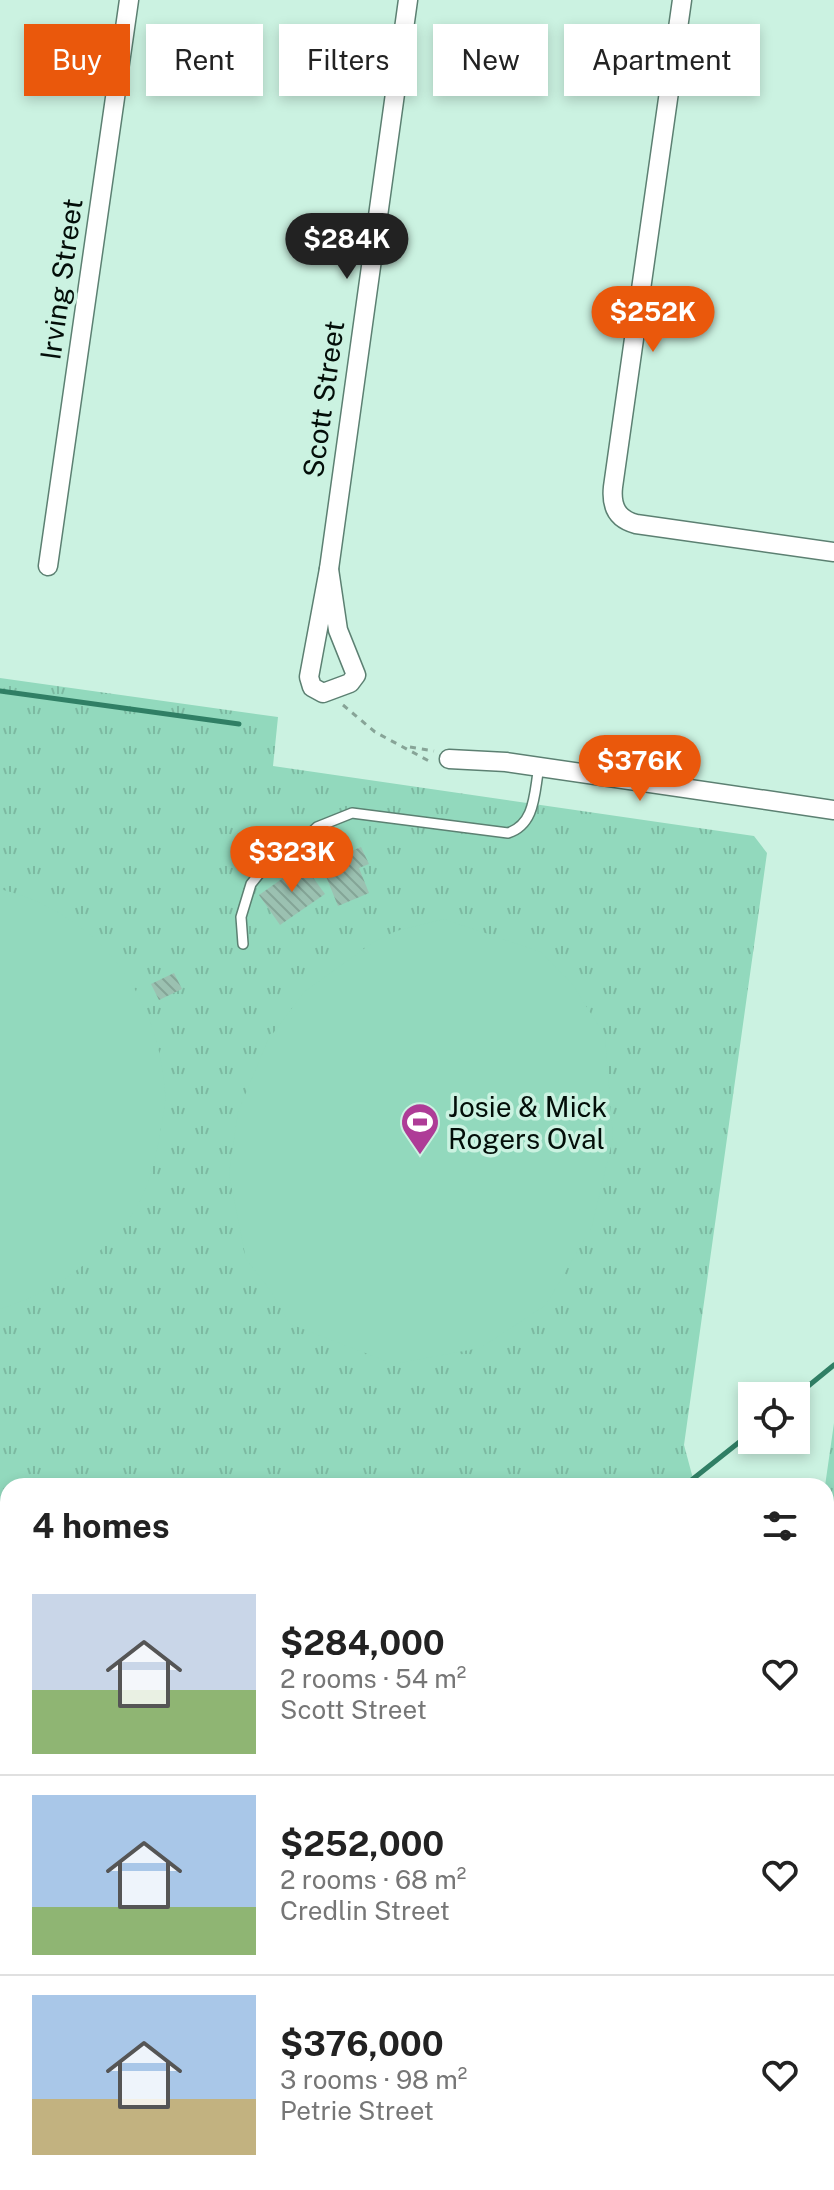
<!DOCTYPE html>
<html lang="en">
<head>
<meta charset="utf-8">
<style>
  :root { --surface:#fff; --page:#f2f2f2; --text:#222; --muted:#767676; --line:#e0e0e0; --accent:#ea580c }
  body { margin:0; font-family:"Public Sans",sans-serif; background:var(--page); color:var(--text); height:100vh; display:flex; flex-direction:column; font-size:30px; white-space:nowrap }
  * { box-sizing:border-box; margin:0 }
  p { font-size:26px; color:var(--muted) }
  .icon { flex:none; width:44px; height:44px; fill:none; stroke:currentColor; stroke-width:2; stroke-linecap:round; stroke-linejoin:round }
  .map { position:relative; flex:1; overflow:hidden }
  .panel { position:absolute; left:0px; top:1478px; width:834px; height:712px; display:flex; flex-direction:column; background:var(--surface); border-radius:24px 24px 0 0; box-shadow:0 4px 12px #0003 }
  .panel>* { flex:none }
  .top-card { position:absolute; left:24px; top:24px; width:786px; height:72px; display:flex; gap:16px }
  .controls { position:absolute; left:738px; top:1382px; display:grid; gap:16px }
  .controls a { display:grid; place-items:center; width:72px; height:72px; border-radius:0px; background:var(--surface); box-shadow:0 4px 12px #0003; font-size:40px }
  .price { position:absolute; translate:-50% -68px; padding:0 18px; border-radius:28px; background:var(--accent); color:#fff; font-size:26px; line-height:52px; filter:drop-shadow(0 2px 4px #0008) }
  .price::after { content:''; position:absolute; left:50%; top:48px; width:24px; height:18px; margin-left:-12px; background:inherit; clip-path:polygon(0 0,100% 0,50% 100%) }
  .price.current { background:#222; color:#fff }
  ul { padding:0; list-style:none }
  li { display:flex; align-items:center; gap:24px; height:200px; padding:0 32px }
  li+li { border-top:2px solid var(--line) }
  li span { display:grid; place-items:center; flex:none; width:224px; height:160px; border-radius:0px; color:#555 }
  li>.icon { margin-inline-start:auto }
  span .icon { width:96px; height:96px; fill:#fffc; stroke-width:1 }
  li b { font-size:34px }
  h2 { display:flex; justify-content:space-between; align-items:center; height:96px; padding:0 32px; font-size:34px }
  .tag { padding:0 28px; border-radius:0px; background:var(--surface); box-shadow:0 4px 12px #0003; font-size:28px; line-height:72px }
  .tag.current { background:var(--accent); color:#fff }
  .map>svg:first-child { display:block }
  .grass { fill:url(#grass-tufts) }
  .wetland { fill:url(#wetland-marsh) }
  .pitch { fill:#92d9bd }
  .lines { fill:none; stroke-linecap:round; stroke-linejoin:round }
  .stream { stroke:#307f65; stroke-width:5 }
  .river { stroke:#44b08c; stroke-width:32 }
  .building { fill:url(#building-back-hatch) }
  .service-casing { stroke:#5c8072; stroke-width:12 }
  .minor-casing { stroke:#5c8072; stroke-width:21 }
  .path { stroke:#87a497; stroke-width:3; stroke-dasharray:6 6; stroke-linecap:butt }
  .service { stroke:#fff; stroke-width:9 }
  .minor { stroke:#fff; stroke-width:18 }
  .labels { text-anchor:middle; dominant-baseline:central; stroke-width:7; stroke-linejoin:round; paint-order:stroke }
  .street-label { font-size:28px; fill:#030e09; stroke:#cbf2e1 }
  .poi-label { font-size:28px; fill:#030e09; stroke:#cbf2e1; text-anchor:start }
</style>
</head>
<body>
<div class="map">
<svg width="834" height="2190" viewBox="0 0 834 2190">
  <defs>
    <pattern id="grass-tufts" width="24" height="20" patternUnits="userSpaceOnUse" patternTransform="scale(2)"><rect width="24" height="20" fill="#92d9bd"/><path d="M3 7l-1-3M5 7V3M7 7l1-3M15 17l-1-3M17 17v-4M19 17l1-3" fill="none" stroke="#7cb9a1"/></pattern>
    <pattern id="wetland-marsh" width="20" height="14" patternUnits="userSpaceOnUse" patternTransform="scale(2)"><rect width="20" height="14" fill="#92d9bd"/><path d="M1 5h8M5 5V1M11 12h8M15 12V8" fill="none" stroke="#7cb9a1"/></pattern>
    <pattern id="building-back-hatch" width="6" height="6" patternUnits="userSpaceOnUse" patternTransform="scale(2)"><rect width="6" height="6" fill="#9bc1b1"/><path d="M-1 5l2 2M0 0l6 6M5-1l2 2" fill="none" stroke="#84a597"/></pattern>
  </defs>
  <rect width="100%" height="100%" fill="#cbf2e1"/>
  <g class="grass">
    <path d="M0 678 278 717 273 766 754 836 767 853 684 1445 695 1486H8V1863L0 1862Z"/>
    <path d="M834 1423V2190H365L370 2182H826L825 1486Z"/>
    <path d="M0 1971 8 1972V2182H308L304 2190H0Z"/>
  </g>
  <g class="wetland">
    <path d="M826 1892 834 1905V2106L826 2094Z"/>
    <path d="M155 2182H276L246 2190H158Z"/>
    <path d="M490 2182H784L788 2190H483Z"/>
  </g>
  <g class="pitch">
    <path d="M0 889C98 914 158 992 165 1092 166 1106 162 1121 160 1134 155 1164 147 1195 128 1220 94 1263 53 1292 0 1309Z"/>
    <path d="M444 919 541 952 573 985 605 1036 613 1138 592 1226 546 1305 480 1348 394 1364 290 1324 270 1290 246 1259 229 1174 238 1112 268 1040 304 992 372 943 396 931Z"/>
  </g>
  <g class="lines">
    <g class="stream">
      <path d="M0 691 239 724"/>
      <path d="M796 1396 834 1365"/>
      <path d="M684 1486 752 1432"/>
      <path d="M0 1562 8 1558"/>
      <path d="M0 1957H8"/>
    </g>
    <g class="river">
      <path d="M0 1549 8 1553"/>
      <path d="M814 2182 818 2190"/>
    </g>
  </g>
  <g class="building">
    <path d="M361 847 369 864 359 868 369 893 338 906 321 864Z"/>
    <path d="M303 864 325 894 280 925 259 895Z"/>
    <path d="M174 973 182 989 159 1000 151 984Z"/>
  </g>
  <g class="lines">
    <g class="service-casing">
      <path id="service" d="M243 944 241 917 251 884 259 874 297 846 317 827 352 813 508 833C536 824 534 792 539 767"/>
    </g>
    <g class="minor-casing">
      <g id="minor">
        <path d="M682 0 613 487C611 506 617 519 636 524L834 552"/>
        <path d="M48 566 129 0"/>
        <path d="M329 569 408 0"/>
        <path d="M329 569 338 630 356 675 350 683 323 693 312 687 309 677Z"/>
        <path d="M449 759 506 762 834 810"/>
      </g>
    </g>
    <g class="path">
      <path d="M343 705 375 732 429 761 433 760"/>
      <path d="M410 747 434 751"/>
      <path d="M834 1751 831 1756 834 1782"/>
    </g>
    <use href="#service" class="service"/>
    <use href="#minor" class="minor"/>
  </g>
  <defs>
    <g id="stadium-pin" transform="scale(2)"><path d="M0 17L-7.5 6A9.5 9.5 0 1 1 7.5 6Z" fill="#ae3c97" stroke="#cbf2e1"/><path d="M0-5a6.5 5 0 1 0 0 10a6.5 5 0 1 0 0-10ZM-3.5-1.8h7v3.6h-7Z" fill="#fff"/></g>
  </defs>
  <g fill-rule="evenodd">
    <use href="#stadium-pin" x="420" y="1122"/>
  </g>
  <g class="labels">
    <g class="street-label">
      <text transform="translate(61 279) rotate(-82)">Irving Street</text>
      <text transform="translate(323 399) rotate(-82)">Scott Street</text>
    </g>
    <g class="poi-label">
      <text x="448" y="1106">Josie &amp; Mick<tspan x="448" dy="32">Rogers Oval</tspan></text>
    </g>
  </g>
</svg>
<div class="controls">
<a><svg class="icon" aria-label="locate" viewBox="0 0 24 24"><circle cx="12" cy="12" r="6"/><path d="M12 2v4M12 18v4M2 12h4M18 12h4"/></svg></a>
</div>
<b class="price current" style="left:347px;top:281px">$284K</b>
<b class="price" style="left:653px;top:354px">$252K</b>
<b class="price" style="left:640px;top:803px">$376K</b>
<b class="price" style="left:292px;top:894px">$323K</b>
<div class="top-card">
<a class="tag current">Buy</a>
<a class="tag">Rent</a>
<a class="tag">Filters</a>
<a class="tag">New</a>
<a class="tag">Apartment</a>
</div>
<section class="panel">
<h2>4 homes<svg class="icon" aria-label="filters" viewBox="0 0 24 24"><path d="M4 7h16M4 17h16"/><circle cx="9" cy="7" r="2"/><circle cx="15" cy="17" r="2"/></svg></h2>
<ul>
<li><span style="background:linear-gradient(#c9d6e8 60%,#8fb573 0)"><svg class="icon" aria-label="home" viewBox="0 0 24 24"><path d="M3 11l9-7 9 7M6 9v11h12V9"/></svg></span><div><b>$284,000</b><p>2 rooms · 54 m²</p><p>Scott Street</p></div><svg class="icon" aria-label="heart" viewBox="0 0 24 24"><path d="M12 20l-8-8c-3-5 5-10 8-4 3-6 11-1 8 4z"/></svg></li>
<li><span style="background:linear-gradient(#a9c7e8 70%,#8fb573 0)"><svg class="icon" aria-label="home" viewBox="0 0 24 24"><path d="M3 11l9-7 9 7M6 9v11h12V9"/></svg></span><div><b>$252,000</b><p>2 rooms · 68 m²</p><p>Credlin Street</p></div><svg class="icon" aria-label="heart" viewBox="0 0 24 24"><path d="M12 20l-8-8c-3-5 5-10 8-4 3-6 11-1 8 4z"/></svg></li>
<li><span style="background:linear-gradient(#a9c7e8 65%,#c2b280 0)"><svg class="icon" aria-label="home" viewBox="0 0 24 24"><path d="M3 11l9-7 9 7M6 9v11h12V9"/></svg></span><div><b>$376,000</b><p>3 rooms · 98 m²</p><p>Petrie Street</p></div><svg class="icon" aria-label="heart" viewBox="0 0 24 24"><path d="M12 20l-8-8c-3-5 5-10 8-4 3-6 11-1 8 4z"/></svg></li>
</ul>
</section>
</div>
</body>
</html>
